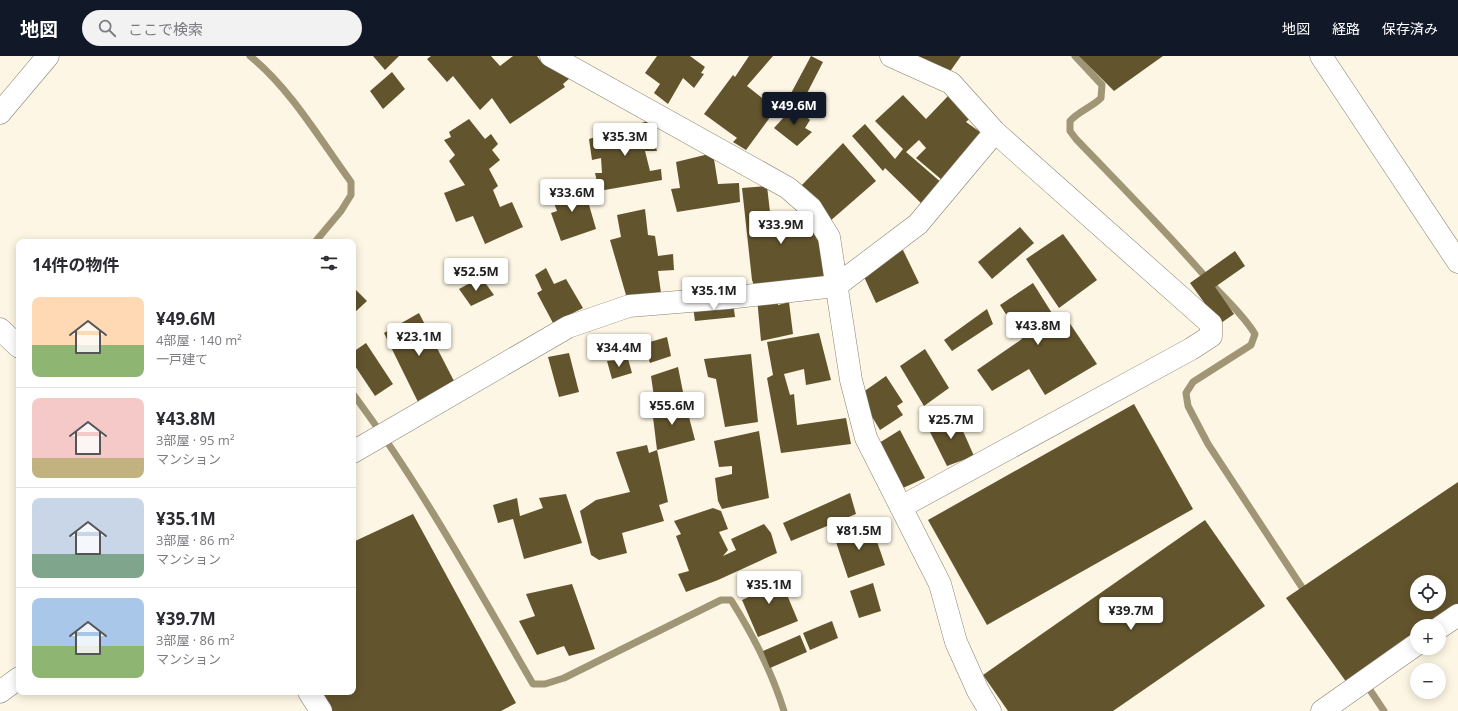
<!DOCTYPE html>
<html lang="ja">
<head>
<meta charset="utf-8">
<style>
  :root { --surface:#fff; --page:#f2f2f3; --text:#2b2b33; --muted:#7c7c81; --line:#e1e1e2; --accent:#111827 }
  body { margin:0; font-family:"Open Sans","Noto Sans JP",sans-serif; background:var(--page); color:var(--text); height:100vh; display:flex; flex-direction:column; font-size:15px; white-space:nowrap }
  * { box-sizing:border-box; margin:0 }
  p { font-size:13px; color:var(--muted) }
  .icon { flex:none; width:22px; height:22px; fill:none; stroke:currentColor; stroke-width:2; stroke-linecap:round; stroke-linejoin:round }
  .map { position:relative; flex:1; overflow:hidden }
  .sheet { position:absolute; left:16px; top:183px; width:340px; height:456px; display:flex; flex-direction:column; background:var(--surface); border-radius:8px; box-shadow:0 2px 10px #0003 }
  .sheet>* { flex:none }
  .buttons { position:absolute; left:1410px; top:519px; display:grid; gap:8px }
  .buttons a { display:grid; place-items:center; width:36px; height:36px; border-radius:50%; background:var(--surface); box-shadow:0 2px 10px #0003; font-size:20px }
  .price { position:absolute; translate:-50% -34px; padding:0 9px; border-radius:4px; background:#fff; color:#222; font-size:13px; line-height:26px; filter:drop-shadow(0 1px 2px #0008) }
  .price::after { content:''; position:absolute; left:50%; top:24px; width:12px; height:9px; margin-left:-6px; background:inherit; clip-path:polygon(0 0,100% 0,50% 100%) }
  .price.active { background:var(--accent); color:#fff }
  ul { padding:0; list-style:none }
  li { display:flex; align-items:center; gap:12px; height:100px; padding:0 16px }
  li+li { border-top:1px solid var(--line) }
  li span { display:grid; place-items:center; flex:none; width:112px; height:80px; border-radius:8px; color:#555 }
  li>.icon { margin-inline-start:auto }
  span .icon { width:48px; height:48px; fill:#fffc; stroke-width:1 }
  li b { font-size:17px }
  h2 { display:flex; justify-content:space-between; align-items:center; height:48px; padding:0 16px; font-size:17px }
  header { display:flex; align-items:center; gap:24px; box-sizing:border-box; height:56px; padding:0 20px; background:var(--accent); color:#fff }
  header strong { font-size:19px }
  nav { display:flex; gap:22px; margin-inline-start:auto; font-size:14px }
  .search { width:280px; height:36px; background:var(--page); display:flex; align-items:center; gap:10px; box-sizing:border-box; padding:0 14px; border-radius:22px; color:var(--muted); font-size:15px }
  .map>svg:first-child { display:block }
  .lines { fill:none; stroke-linecap:round; stroke-linejoin:round }
  .stream { stroke:#a09575; stroke-width:7 }
  .building { fill:#62542d; fill-rule:evenodd }
  .minor-casing { stroke:#857f6f; stroke-width:23 }
  .minor { stroke:#fff; stroke-width:22 }
</style>
</head>
<body>
<header>
<strong>地図</strong>
<div class="search"><svg class="icon" aria-label="search" viewBox="0 0 24 24"><circle cx="10" cy="10" r="6"/><path d="M15 15l6 6"/></svg>ここで検索</div>
<nav><a>地図</a><a>経路</a><a>保存済み</a></nav>
</header>
<div class="map">
<svg width="1458" height="655" viewBox="0 0 1458 655">
  <rect width="100%" height="100%" fill="#fdf6e4"/>
  <g class="lines">
    <g class="stream">
      <path d="M250 0C290 32 321 85 351 126V139L341 155 315 186"/>
      <path d="M1075 0 1102 29 1101 42C1092 51 1079 55 1070 65V75L1076 83C1121 130 1167 176 1209 225 1225 243 1242 257 1255 278L1251 289 1193 326 1186 337 1188 350 1208 388 1307 539"/>
      <path d="M353 338C421 429 476 530 533 628H545L564 622 721 544H731C753 579 772 616 784 655"/>
      <path d="M1366 628 1384 655"/>
    </g>
  </g>
  <g class="building">
    <path d="M373 0H399L385 14Z"/>
    <path d="M431 0H491L500 10 513 0H537L542 7 552 0 570 22 563 28 565 31 510 68 492 42 480 54 453 20 447 26 427 3Z"/>
    <path d="M657 0H690L705 11 701 17 704 18 694 32 683 22 668 48 654 37 660 28 645 17Z"/>
    <path d="M749 0H773L747 30 776 53 746 94 733 86 737 82 704 58 733 19 735 21Z"/>
    <path d="M811 0 823 6 802 47 789 41Z"/>
    <path d="M918 0H961L944 24 917 2Z"/>
    <path d="M1079 0H1163L1114 35Z"/>
    <path d="M392 16 405 33 383 53 370 35Z"/>
    <path d="M903 39 926 63 948 40 972 60 966 66 983 78 942 124 916 102 926 92 919 84 906 96 943 128 924 150 885 112 883 115 852 80 865 68 895 103 903 93 875 65Z"/>
    <path d="M795 49 810 64 805 72 812 76 797 90 774 72Z"/>
    <path d="M469 63 485 83 491 78 498 88 492 94 500 104 489 113 498 130 493 134 500 151 512 146 523 171 485 188 473 160 456 166 444 137 465 129 449 105 455 99 444 84 451 81 449 76Z"/>
    <path d="M648 65 657 95H645L650 115 661 113 662 124 599 135 595 117H602L601 102 592 104 589 83Z"/>
    <path d="M843 87 876 125 829 166 798 133Z"/>
    <path d="M713 97 718 128 739 127 740 146 677 156 671 133 680 132 676 106Z"/>
    <path d="M583 128 596 173 561 185 551 157 557 155 551 139Z"/>
    <path d="M767 130 770 156 798 157 825 187V227L755 232 752 224 742 132Z"/>
    <path d="M645 153 648 179 655 180 658 200 673 198 674 214 658 215 661 237 630 242 626 239 610 184 621 181 617 159Z"/>
    <path d="M1020 171 1034 187 992 223 978 206Z"/>
    <path d="M1063 178 1097 224 1059 252 1026 203Z"/>
    <path d="M903 194 919 227 876 247 860 212Z"/>
    <path d="M1235 195 1245 210 1215 231 1234 258 1221 267H1219L1190 227Z"/>
    <path d="M546 212 554 228 566 223 583 252 553 267 537 237 542 234 535 219Z"/>
    <path d="M481 221 494 239 471 250 459 233Z"/>
    <path d="M1033 227 1055 262 1063 257 1097 308 1045 339 1029 313 992 335 977 314 1022 283 1000 249Z"/>
    <path d="M353 231 367 245 353 258Z"/>
    <path d="M777 240 778 249 789 246 793 278 761 285 757 242Z"/>
    <path d="M733 245 735 261 695 265 693 251Z"/>
    <path d="M987 253 993 268 952 295 944 284Z"/>
    <path d="M419 257 454 325 418 346 384 277Z"/>
    <path d="M819 277 831 324 806 329 804 313 784 318 790 339 794 338 797 369 846 362 851 388 781 397 767 322 773 319 767 286Z"/>
    <path d="M667 281 671 300 650 307 643 288Z"/>
    <path d="M366 287 393 328 375 340 353 307V296Z"/>
    <path d="M925 293 949 332 924 350 900 310Z"/>
    <path d="M569 297 579 336 559 341 548 301Z"/>
    <path d="M751 298 758 366 725 371 716 323 708 321 704 303Z"/>
    <path d="M628 303 632 317 612 323 607 305Z"/>
    <path d="M678 311 684 341 655 348 651 320Z"/>
    <path d="M886 320 903 346 897 350 903 359 880 374 859 339Z"/>
    <path d="M685 346 695 384 657 394 652 353Z"/>
    <path d="M1134 348 1193 453 987 569 928 464Z"/>
    <path d="M955 357 974 400 947 410 928 372Z"/>
    <path d="M900 374 925 422 903 432 879 387Z"/>
    <path d="M759 375 769 442 722 453 718 445 715 422 732 418V410L719 411 714 385Z"/>
    <path d="M647 389 649 397 657 394 663 422 668 446 659 449 664 465 622 477 627 497 599 504 591 499 580 455 596 444 630 436 616 396Z"/>
    <path d="M1458 426V551L1431 570H1417V579L1347 627 1286 542ZM1417 526H1439V548H1417Z"/>
    <path d="M850 437 856 458 791 485 783 467Z"/>
    <path d="M566 438 582 487 524 503 513 463 498 467 493 449 517 442 520 460 543 452 539 442Z"/>
    <path d="M713 452 721 455 728 473 719 476 728 494 723 500 736 494 731 483 764 468 771 477 777 497 718 524 686 536 678 518 689 515 676 480 681 478 674 465Z"/>
    <path d="M413 458 516 647 501 655H329L318 636H353V486Z"/>
    <path d="M1205 464 1265 550 1113 655H1008L983 619Z"/>
    <path d="M871 468 885 509 848 522 834 480Z"/>
    <path d="M777 515 798 565 758 581 742 544 753 539 748 527Z"/>
    <path d="M873 527 881 555 859 562 850 535Z"/>
    <path d="M572 528 595 593 569 600 564 590 537 599 519 565 535 560 526 538Z"/>
    <path d="M832 565 838 582 810 594 803 577Z"/>
    <path d="M800 579 807 596 770 612 763 595Z"/>
  </g>
  <g class="lines">
    <g class="minor-casing">
      <g id="minor">
        <path d="M551 0 788 132 811 152 829 181 851 324 866 382 940 528 956 586 978 635 990 655"/>
        <path d="M891 0 951 27 995 76 1211 268V280L1191 293 901 451"/>
        <path d="M1321 0 1458 206"/>
        <path d="M0 57 48 0"/>
        <path d="M0 273 19 291"/>
        <path d="M353 396 568 271 629 250 727 242 836 230 918 168 995 76"/>
        <path d="M1439 572 1458 559"/>
        <path d="M0 636 19 622"/>
        <path d="M309 636 321 655"/>
        <path d="M1322 655 1417 588"/>
      </g>
    </g>
    <use href="#minor" class="minor"/>
  </g>
</svg>
<div class="buttons">
<a><svg class="icon" aria-label="locate" viewBox="0 0 24 24"><circle cx="12" cy="12" r="6"/><path d="M12 2v4M12 18v4M2 12h4M18 12h4"/></svg></a>
<a>+</a>
<a>−</a>
</div>
<b class="price active" style="left:794px;top:70px">¥49.6M</b>
<b class="price" style="left:625px;top:101px">¥35.3M</b>
<b class="price" style="left:572px;top:157px">¥33.6M</b>
<b class="price" style="left:781px;top:189px">¥33.9M</b>
<b class="price" style="left:476px;top:236px">¥52.5M</b>
<b class="price" style="left:714px;top:255px">¥35.1M</b>
<b class="price" style="left:1038px;top:290px">¥43.8M</b>
<b class="price" style="left:419px;top:301px">¥23.1M</b>
<b class="price" style="left:619px;top:312px">¥34.4M</b>
<b class="price" style="left:672px;top:370px">¥55.6M</b>
<b class="price" style="left:951px;top:384px">¥25.7M</b>
<b class="price" style="left:859px;top:495px">¥81.5M</b>
<b class="price" style="left:769px;top:549px">¥35.1M</b>
<b class="price" style="left:1131px;top:575px">¥39.7M</b>
<section class="sheet">
<h2>14件の物件<svg class="icon" aria-label="filters" viewBox="0 0 24 24"><path d="M4 7h16M4 17h16"/><circle cx="9" cy="7" r="2"/><circle cx="15" cy="17" r="2"/></svg></h2>
<ul>
<li><span style="background:linear-gradient(#ffd9b3 60%,#8fb573 0)"><svg class="icon" aria-label="home" viewBox="0 0 24 24"><path d="M3 11l9-7 9 7M6 9v11h12V9"/></svg></span><div><b>¥49.6M</b><p>4部屋 · 140 m²</p><p>一戸建て</p></div></li>
<li><span style="background:linear-gradient(#f6c9c9 75%,#c2b280 0)"><svg class="icon" aria-label="home" viewBox="0 0 24 24"><path d="M3 11l9-7 9 7M6 9v11h12V9"/></svg></span><div><b>¥43.8M</b><p>3部屋 · 95 m²</p><p>マンション</p></div></li>
<li><span style="background:linear-gradient(#c9d6e8 70%,#7fa58c 0)"><svg class="icon" aria-label="home" viewBox="0 0 24 24"><path d="M3 11l9-7 9 7M6 9v11h12V9"/></svg></span><div><b>¥35.1M</b><p>3部屋 · 86 m²</p><p>マンション</p></div></li>
<li><span style="background:linear-gradient(#a9c7e8 60%,#8fb573 0)"><svg class="icon" aria-label="home" viewBox="0 0 24 24"><path d="M3 11l9-7 9 7M6 9v11h12V9"/></svg></span><div><b>¥39.7M</b><p>3部屋 · 86 m²</p><p>マンション</p></div></li>
</ul>
</section>
</div>
</body>
</html>
